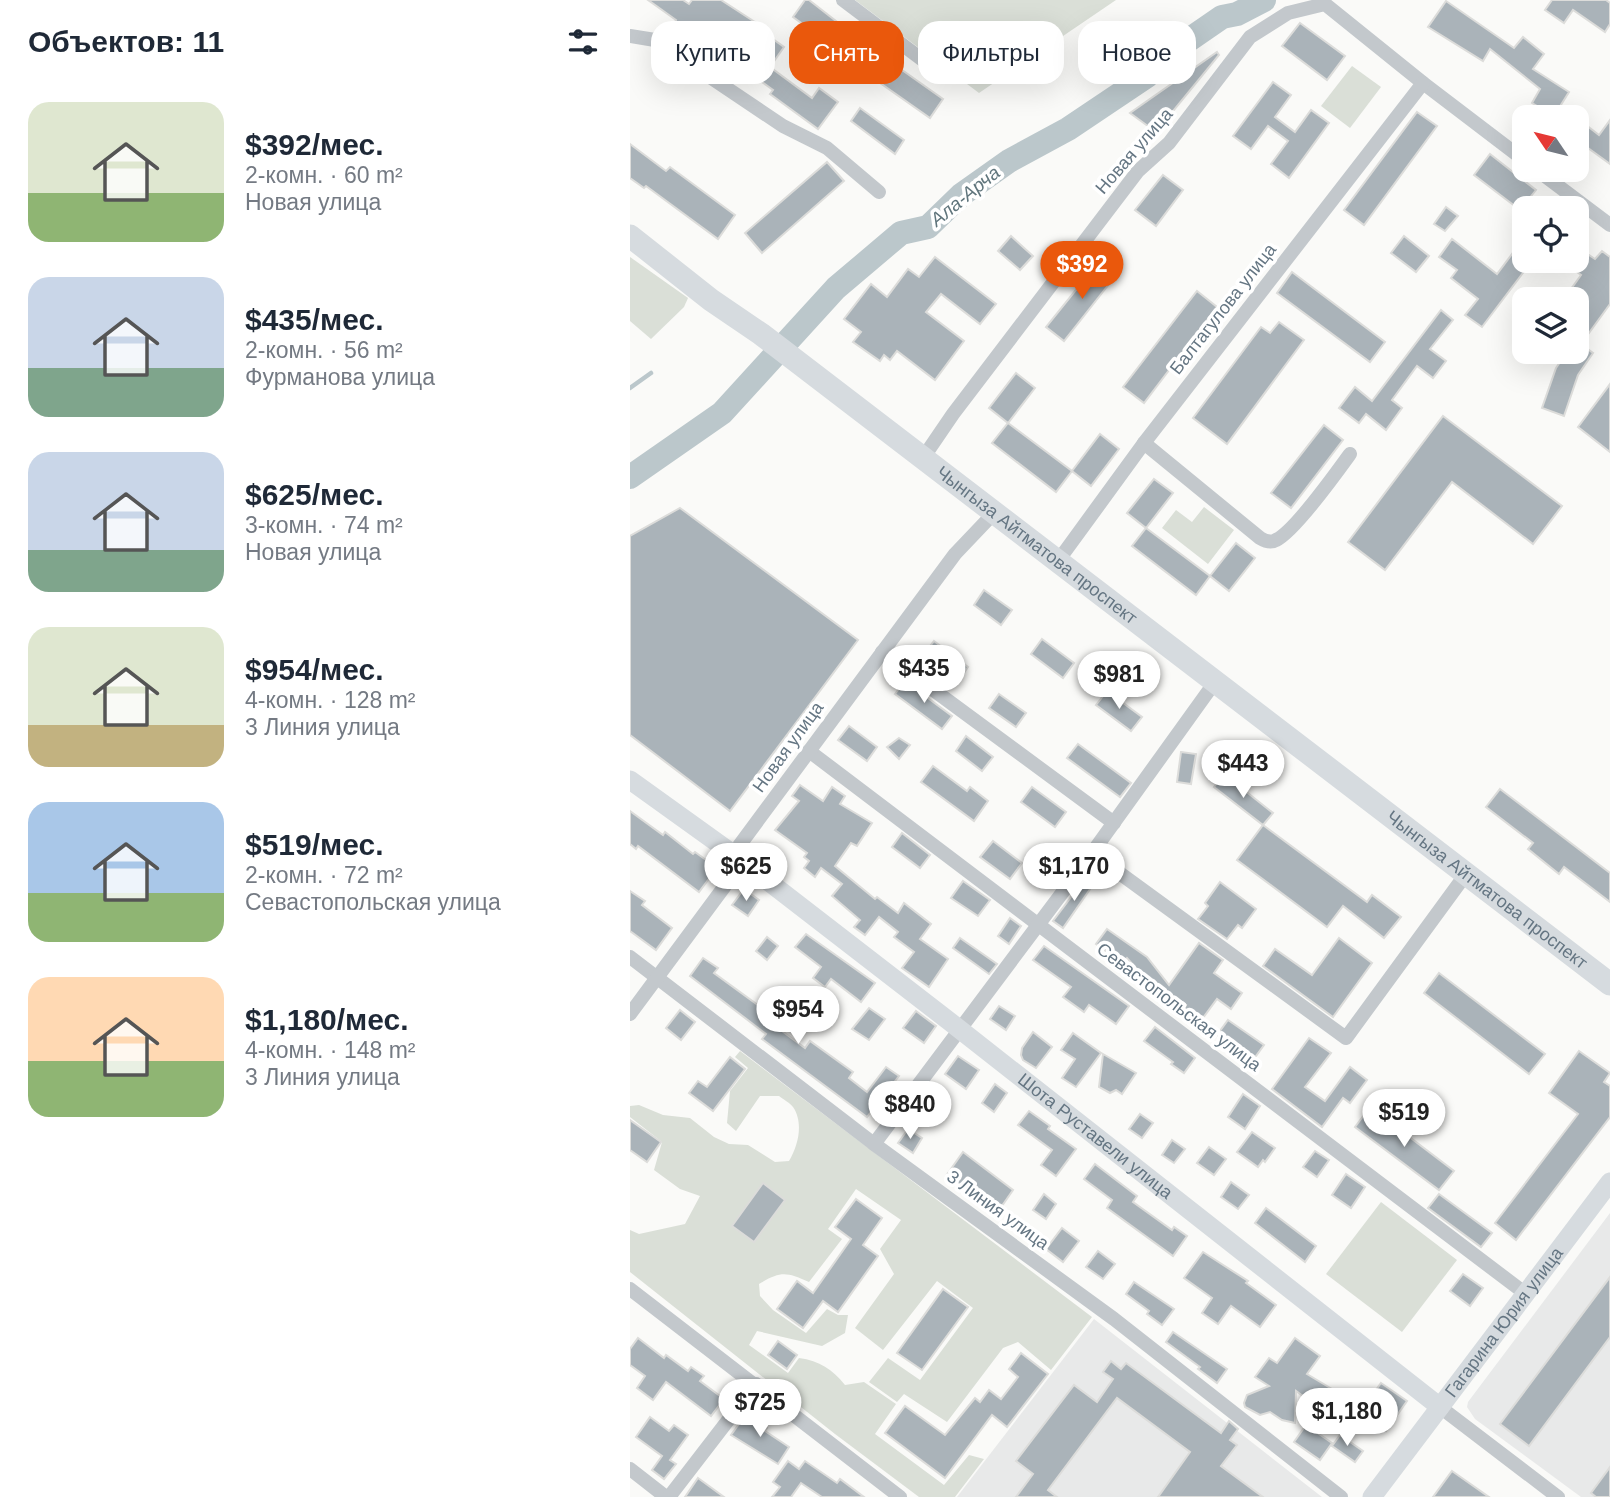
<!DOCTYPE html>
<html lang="ru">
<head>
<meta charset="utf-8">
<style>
  :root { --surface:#fff; --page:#f2f2f3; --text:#1f2937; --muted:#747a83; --accent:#ea580c }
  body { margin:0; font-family:Helvetica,sans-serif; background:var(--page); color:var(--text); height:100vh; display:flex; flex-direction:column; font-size:26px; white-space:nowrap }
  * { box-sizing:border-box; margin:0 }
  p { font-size:23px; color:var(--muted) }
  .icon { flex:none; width:38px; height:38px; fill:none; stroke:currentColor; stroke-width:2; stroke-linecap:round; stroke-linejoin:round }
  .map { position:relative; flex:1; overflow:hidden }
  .sheet { display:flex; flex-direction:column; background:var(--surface); width:630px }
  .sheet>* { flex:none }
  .banner { position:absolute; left:21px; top:21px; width:665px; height:63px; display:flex; gap:14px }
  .needle { width:46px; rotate:305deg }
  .tools { position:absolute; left:882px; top:105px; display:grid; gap:14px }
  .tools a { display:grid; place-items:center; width:77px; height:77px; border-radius:14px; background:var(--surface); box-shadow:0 7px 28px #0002; font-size:35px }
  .price { position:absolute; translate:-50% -60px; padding:0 16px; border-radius:24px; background:#fff; color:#222; font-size:23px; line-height:46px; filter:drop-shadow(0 2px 4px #0008) }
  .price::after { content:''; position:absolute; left:50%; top:42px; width:21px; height:16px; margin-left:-10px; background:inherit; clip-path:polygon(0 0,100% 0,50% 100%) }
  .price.active { background:var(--accent); color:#fff }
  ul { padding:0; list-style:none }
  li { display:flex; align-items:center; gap:21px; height:175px; padding:0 28px }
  li span { display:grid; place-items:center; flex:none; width:196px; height:140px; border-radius:21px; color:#555 }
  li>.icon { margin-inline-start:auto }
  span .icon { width:84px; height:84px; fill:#fffc; stroke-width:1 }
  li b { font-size:30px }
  h2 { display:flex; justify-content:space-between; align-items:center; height:84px; padding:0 28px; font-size:30px }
  .pill { padding:0 24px; border-radius:21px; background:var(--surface); box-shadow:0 7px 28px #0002; font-size:24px; line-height:63px }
  .pill.active { background:var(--accent); color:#fff }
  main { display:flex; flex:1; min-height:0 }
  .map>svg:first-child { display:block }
  .built { fill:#e8e9e9 }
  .green { fill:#dadfd7 }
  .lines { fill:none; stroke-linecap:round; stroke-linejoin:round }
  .stream { stroke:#bbc7cb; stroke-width:4.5 }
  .river { stroke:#bbc7cb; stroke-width:24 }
  .building { fill:#aab3b9; stroke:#dcdcda; stroke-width:2 }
  .street { stroke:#c3c8cc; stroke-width:14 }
  .secondary { stroke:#d6dbdf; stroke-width:19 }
  .primary { stroke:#d6dbdf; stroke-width:23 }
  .labels { text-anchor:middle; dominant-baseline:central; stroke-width:7; stroke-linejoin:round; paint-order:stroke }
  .street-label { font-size:18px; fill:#657683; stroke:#fff }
  .water-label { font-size:19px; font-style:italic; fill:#60757c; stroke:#fff }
</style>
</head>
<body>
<main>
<section class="sheet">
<h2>Объектов: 11<svg class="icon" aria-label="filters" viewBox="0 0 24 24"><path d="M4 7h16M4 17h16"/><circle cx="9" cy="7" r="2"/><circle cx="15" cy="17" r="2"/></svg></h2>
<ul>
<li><span style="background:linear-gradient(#dfe7d0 65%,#8fb573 0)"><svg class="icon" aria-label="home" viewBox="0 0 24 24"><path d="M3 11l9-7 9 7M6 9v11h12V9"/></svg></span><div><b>$392/мес.</b><p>2-комн. · 60 m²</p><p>Новая улица</p></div></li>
<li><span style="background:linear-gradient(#c9d6e8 65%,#7fa58c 0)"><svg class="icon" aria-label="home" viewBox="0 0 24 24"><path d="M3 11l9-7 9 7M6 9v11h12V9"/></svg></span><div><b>$435/мес.</b><p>2-комн. · 56 m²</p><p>Фурманова улица</p></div></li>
<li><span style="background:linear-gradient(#c9d6e8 70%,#7fa58c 0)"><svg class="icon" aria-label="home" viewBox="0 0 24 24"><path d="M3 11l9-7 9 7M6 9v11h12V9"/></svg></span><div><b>$625/мес.</b><p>3-комн. · 74 m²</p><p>Новая улица</p></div></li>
<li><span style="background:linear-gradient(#dfe7d0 70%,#c2b280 0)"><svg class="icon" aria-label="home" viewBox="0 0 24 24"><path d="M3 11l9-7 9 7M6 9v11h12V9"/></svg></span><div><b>$954/мес.</b><p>4-комн. · 128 m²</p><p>3 Линия улица</p></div></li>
<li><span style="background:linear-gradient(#a9c7e8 65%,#8fb573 0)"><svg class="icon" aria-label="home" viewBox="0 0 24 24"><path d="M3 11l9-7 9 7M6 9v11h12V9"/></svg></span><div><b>$519/мес.</b><p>2-комн. · 72 m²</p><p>Севастопольская улица</p></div></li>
<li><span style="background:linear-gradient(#ffd9b3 60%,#8fb573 0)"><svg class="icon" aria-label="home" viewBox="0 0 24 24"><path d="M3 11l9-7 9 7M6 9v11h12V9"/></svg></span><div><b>$1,180/мес.</b><p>4-комн. · 148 m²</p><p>3 Линия улица</p></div></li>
</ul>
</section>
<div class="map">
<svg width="980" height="1497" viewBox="0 0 980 1497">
  <rect width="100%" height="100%" fill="#fafaf8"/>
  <g class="built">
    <path d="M980 1213V1497H951L845 1419 837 1407 838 1402Z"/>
    <path d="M464 1319 692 1497H327Z"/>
  </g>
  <g class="green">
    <path d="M225 0H486L349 93Z"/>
    <path d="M722 66 751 87 720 128 691 106Z"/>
    <path d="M0 257 58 298 54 307 21 339 0 321Z"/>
    <path d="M574 507 604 530 578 564 532 528 546 510 562 522Z"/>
    <path d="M110 1051 462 1317 421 1370 388 1342 373 1348 317 1422 274 1394 267 1402 239 1382 258 1358 290 1380 343 1308 307 1281 253 1350 225 1328 264 1274 250 1249 271 1220 226 1189 198 1229 212 1239 179 1282C156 1272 151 1271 129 1284L130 1296 143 1310 176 1333 197 1309 208 1315H218L215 1333 192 1346 127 1331 119 1345 158 1373 169 1358C190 1361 202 1369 215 1385L234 1382 266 1404 245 1434 314 1485 339 1455 354 1459 325 1497H289L205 1434 0 1272V1230L9 1234 55 1224 70 1196 50 1189 24 1170 32 1142 0 1117V1106L9 1105 33 1115 60 1118 84 1137 99 1144 118 1145 145 1162 159 1161C168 1146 174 1123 163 1107 160 1103 153 1099 149 1096H130L106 1131 97 1123 100 1091 118 1068 105 1057Z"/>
    <path d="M751 1202 827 1260 772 1332 696 1274Z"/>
  </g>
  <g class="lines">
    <path class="stream" d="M0 388 21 373"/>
    <path class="river" d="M0 477 92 413 206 288 271 233 298 227 331 195 379 161 438 129 517 76 547 48 592 17 607 14 634 0"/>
  </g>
  <g class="building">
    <path d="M18 0H53L59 4 62 0H91L131 26 129 29 154 47 140 67 182 98 189 88 208 102 188 129 140 94 143 90 114 69 125 55 105 40 93 56 69 39 68 41 45 22 46 20Z"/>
    <path d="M175 0H179L215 28 218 24 235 35 231 41 313 99 300 118 226 66 231 59 199 36 194 44 183 36 185 33 163 17Z"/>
    <path d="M922 0H976L980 3V24L975 32 943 10 934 23 915 10Z"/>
    <path d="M816 1 884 48 893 37 914 54 903 69 939 92 924 116 902 103 910 89 860 49 853 61 798 27Z"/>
    <path d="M670 23 715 56 697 80 652 46Z"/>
    <path d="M587 52 589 55 526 132 500 113Z"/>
    <path d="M643 82 661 95 645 117 665 132 681 110 699 123 659 178 641 164 658 141 638 126 621 149 603 136Z"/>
    <path d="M230 108 274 140 265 154 221 121Z"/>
    <path d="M787 112 807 126 734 225 714 210Z"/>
    <path d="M947 118 969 135 980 120V164L947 140Z"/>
    <path d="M0 144 36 171 40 167 105 215 88 239 16 186 14 188 0 178Z"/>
    <path d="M860 154 906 190 894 205V213L844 175Z"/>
    <path d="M197 162 214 181 132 253 115 233Z"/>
    <path d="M533 175 553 190 526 226 505 210Z"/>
    <path d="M816 207 828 216 815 231 804 224Z"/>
    <path d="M381 236 403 256 390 270 368 251Z"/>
    <path d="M774 236 799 256 786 272 761 253Z"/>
    <path d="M894 238V261H902L852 327 835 315 848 299 821 278 827 270 809 257 822 239 867 274Z"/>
    <path d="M947 247 965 259 972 251 980 257V304L951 344 963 353 948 375 934 416 912 408 926 368 937 352H947V323L956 310 947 303V299H941L936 296 951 275 932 261H947Z"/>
    <path d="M305 257 366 304 350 324 311 294 296 312 334 341 305 380 267 351 260 360 254 355 250 361 223 342 231 332 214 319 241 284 257 297 278 269 289 277Z"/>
    <path d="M470 260 487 274 434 341 416 327Z"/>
    <path d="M662 272 755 342 740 362 647 293Z"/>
    <path d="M567 291 587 307 514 403 493 387Z"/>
    <path d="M811 310 823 320 800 349 816 361 803 378 787 366 762 400 772 408 756 430 736 414 729 423 709 408 725 387 742 401Z"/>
    <path d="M649 322 674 340 597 444 563 418 631 327 640 333Z"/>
    <path d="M386 373 405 388 378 423 359 408Z"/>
    <path d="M980 384V452L948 427Z"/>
    <path d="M813 416 932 506 903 544 822 482 755 570 718 542Z"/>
    <path d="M378 423 442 471 426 492 362 443Z"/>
    <path d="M694 425 713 440 661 508 641 493Z"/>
    <path d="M470 434 489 449 461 486 442 471Z"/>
    <path d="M524 479 543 493 516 528 497 513Z"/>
    <path d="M50 508 228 640 100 811 0 735V536Z"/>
    <path d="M516 528 580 576 566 595 502 546Z"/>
    <path d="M606 543 625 558 599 591 580 576Z"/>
    <path d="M354 590 382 610 371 625 344 605Z"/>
    <path d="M412 639 444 663 433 678 401 654Z"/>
    <path d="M304 641 338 667 326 684 291 658Z"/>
    <path d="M275 681 322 716 312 729 265 694Z"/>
    <path d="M477 691 512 717 501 731 466 705Z"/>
    <path d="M369 694 396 713 386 727 359 708Z"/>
    <path d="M219 726 247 747 237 761 208 740Z"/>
    <path d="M336 736 363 757 352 771 326 751Z"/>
    <path d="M269 738 280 745 269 759 257 747Z"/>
    <path d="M448 744 501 783 490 797 437 758Z"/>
    <path d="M551 752 566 754 561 784 547 782Z"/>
    <path d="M303 766 337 791 340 787 358 801 344 821 291 782Z"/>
    <path d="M594 774 643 813 633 825 584 787Z"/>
    <path d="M170 785 193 801 202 787 215 796 210 804 242 823 227 846 221 843 205 866 245 899 247 897 268 913 274 903 301 924 290 939 318 959 299 987 272 968 284 952 264 937 268 932 249 917 235 935 224 927 230 920 202 896 212 884 191 868 185 877 174 868 179 861 174 857 177 853 145 830 169 801 162 796Z"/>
    <path d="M402 787 436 812 425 827 391 802Z"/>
    <path d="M870 789 980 873V902L934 867 929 874 898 849 903 843 856 807Z"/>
    <path d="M0 811 33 835 35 832 63 854 65 852 87 868 69 892 8 846 6 849 0 844Z"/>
    <path d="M633 825 737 902 742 895 771 917 754 938 713 906 697 927 607 860Z"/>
    <path d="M272 833 300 855 290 868 262 847Z"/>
    <path d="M363 841 392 863 380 879 350 857Z"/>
    <path d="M457 876 465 882 433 928 423 921Z"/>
    <path d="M333 881 360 900 348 916 321 898Z"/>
    <path d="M590 882 626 909 612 928 608 925 597 939 568 919 578 906 575 903Z"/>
    <path d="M114 889 129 900 118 916 102 905Z"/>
    <path d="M0 891 15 901 12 905 42 928 26 950 0 931Z"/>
    <path d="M380 918 391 926 379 944 368 936Z"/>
    <path d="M477 929 517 957 539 985 569 943 593 960 584 973 612 993 601 1009 587 999 567 1026 550 1014 556 1005 523 982 521 985 497 958 493 963 466 944Z"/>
    <path d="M176 934 245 983 231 1002 201 979 195 987 183 978 191 967 165 947Z"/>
    <path d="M137 937 148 946 137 960 126 951Z"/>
    <path d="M330 938 367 964 359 974 323 948Z"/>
    <path d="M709 938 742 963 703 1017 633 966 645 949 682 975Z"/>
    <path d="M414 946 499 1006 486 1024 459 1005 454 1012 433 997 441 987 403 960Z"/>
    <path d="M73 958 88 968 84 973 140 1014 136 1019 175 1048 180 1041 223 1072 219 1078 237 1092 256 1067 269 1076 237 1117 132 1039 136 1034 60 976Z"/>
    <path d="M809 973 915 1054 899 1074 794 993Z"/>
    <path d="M369 1006 385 1016 376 1030 360 1019Z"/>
    <path d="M239 1008 255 1019 239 1040 222 1029Z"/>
    <path d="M50 1010 65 1022 51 1040 36 1028Z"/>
    <path d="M286 1011 306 1026 294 1043 273 1028Z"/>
    <path d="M598 1020 634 1045 623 1060 587 1035Z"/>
    <path d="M525 1027 565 1058 554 1073 541 1064 543 1062 514 1041Z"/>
    <path d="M403 1032 422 1047 406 1068 393 1060 391 1055 392 1048Z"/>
    <path d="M443 1033 471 1053 446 1087 432 1078 445 1059 431 1050Z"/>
    <path d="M679 1038 701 1053 675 1087 695 1101 720 1067 737 1080 720 1103 713 1098 692 1127 642 1089Z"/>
    <path d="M949 1051 980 1073 974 1082 980 1086V1117L886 1240 865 1223 948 1114 919 1093Z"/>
    <path d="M473 1054 506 1073 492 1094 486 1090 480 1093 469 1087Z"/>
    <path d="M328 1056 349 1070 336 1089 315 1074Z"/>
    <path d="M100 1057 115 1069 83 1111 59 1093 68 1081 77 1087Z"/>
    <path d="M365 1084 377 1093 364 1112 352 1103Z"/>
    <path d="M613 1094 630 1106 615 1129 598 1117Z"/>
    <path d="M740 1107 824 1171 809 1190 725 1127Z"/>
    <path d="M399 1111 420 1126 418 1129 446 1149 426 1176 411 1165 422 1150 388 1125Z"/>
    <path d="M510 1114 523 1123 512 1138 499 1129Z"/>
    <path d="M0 1120 31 1142 17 1162 0 1150Z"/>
    <path d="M278 1129 292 1138 283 1153 268 1143Z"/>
    <path d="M622 1132 645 1148 635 1162 633 1160 628 1167 607 1152Z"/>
    <path d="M542 1140 555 1149 544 1163 532 1155Z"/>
    <path d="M579 1147 596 1159 584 1175 567 1163Z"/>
    <path d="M685 1151 699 1160 687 1177 673 1167Z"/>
    <path d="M333 1152 383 1190 367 1213 316 1176Z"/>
    <path d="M465 1164 507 1196 503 1202 542 1230 544 1227 557 1236 543 1256 477 1208 482 1200 454 1179Z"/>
    <path d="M716 1174 735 1187 721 1208 702 1195Z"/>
    <path d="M601 1182 619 1195 608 1209 591 1197Z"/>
    <path d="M133 1183 155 1200 124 1242 102 1226Z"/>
    <path d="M414 1194 426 1204 416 1219 403 1210Z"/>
    <path d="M809 1194 862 1233 851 1247 798 1208Z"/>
    <path d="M226 1199 252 1218 233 1245 248 1256 208 1312 193 1301 173 1328 147 1309 167 1281 183 1293 221 1239 205 1227Z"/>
    <path d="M636 1208 686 1246 675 1262 625 1223Z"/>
    <path d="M432 1228 449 1241 433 1262 416 1249Z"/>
    <path d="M468 1251 485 1264 473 1279 456 1267Z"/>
    <path d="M573 1252 618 1281 616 1283 646 1305 630 1327 601 1306 588 1324 572 1313 582 1298 554 1278Z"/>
    <path d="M833 1274 853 1288 840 1306 820 1291Z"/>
    <path d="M980 1277V1337L899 1446 870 1424Z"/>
    <path d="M504 1282 544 1309 532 1325 517 1314 519 1311 496 1294Z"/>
    <path d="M313 1289 338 1307 292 1370 267 1353Z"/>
    <path d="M543 1332 597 1369 587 1383 568 1369 570 1367 536 1342Z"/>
    <path d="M8 1338 34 1358 36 1355 58 1371 61 1367 74 1376 70 1381 94 1399 81 1416 36 1382 23 1400 7 1388 15 1376 0 1365V1349Z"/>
    <path d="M665 1338 690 1356 677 1374 722 1401 715 1412 703 1404 696 1413 666 1391 665 1423 652 1420 640 1412 630 1415 615 1407 614 1403 617 1395 639 1386 625 1377 639 1358 647 1363Z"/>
    <path d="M148 1341 167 1355 157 1369 138 1355Z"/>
    <path d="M391 1353 418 1374 377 1427 362 1415 315 1478 255 1433 275 1406 315 1435 345 1398 350 1402 359 1390 371 1399 388 1377 379 1369Z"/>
    <path d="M481 1361 491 1369 496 1363 591 1433 599 1421 608 1429 600 1440 607 1445 591 1466 633 1497H528L560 1452 487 1398 418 1490 427 1497H386L403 1474 386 1461 444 1385 467 1402 483 1379 473 1372Z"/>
    <path d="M751 1383 777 1401 756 1431 745 1423 753 1412 738 1401Z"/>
    <path d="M117 1413 137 1428 135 1431 159 1447 148 1464 101 1435Z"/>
    <path d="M20 1417 39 1431 44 1425 58 1435 40 1460 46 1464 34 1479 22 1470 32 1456 6 1437Z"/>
    <path d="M676 1425 702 1443 690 1460 664 1442Z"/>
    <path d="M710 1435 733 1451 725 1462 702 1446Z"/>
    <path d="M158 1461 169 1469 175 1461 207 1483 210 1479 234 1497H192L171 1483 161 1497H142L150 1487 143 1482Z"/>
    <path d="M980 1467V1497H966L961 1493Z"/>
    <path d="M822 1471 859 1497H803Z"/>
    <path d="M68 1478 94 1497H55Z"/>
  </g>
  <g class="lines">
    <g class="street">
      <path d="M213 0 298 64"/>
      <path d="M0 36 25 40 153 126 197 148 249 192"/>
      <path d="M907 170 980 225"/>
      <path d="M514 443 630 538C635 541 641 543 646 540 664 532 707 472 720 454"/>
      <path d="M293 458 323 414 508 171 539 143 620 37 658 13 695 4 793 83 894 160"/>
      <path d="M428 561 514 443 793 83"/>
      <path d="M252 652 484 823"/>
      <path d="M179 751 896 1294"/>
      <path d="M462 853 716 1038 836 874"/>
      <path d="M0 957 244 1144 484 1319 711 1497"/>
      <path d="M0 1014 103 875V854L325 554 364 513"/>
      <path d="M244 1144 462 853 585 682"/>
      <path d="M0 1289 270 1497"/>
      <path d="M810 1407 928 1497"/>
      <path d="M0 1469 36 1497"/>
      <path d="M39 1497 126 1384"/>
    </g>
    <g class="secondary">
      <path id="s1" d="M0 780 103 854 319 1021 810 1407"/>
      <path id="s2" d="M742 1497 980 1182"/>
    </g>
    <path class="primary" id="s3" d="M0 236 81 300 131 334 980 984"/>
  </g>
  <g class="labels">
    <g class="street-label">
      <text transform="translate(504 151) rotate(-49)">Новая улица</text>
      <text transform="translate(593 309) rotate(-52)">Балтагулова улица</text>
      <text stroke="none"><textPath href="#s3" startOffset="511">Чынгыза Айтматова проспект</textPath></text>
      <text transform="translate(158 747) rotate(-54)">Новая улица</text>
      <text stroke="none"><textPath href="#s3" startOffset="1078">Чынгыза Айтматова проспект</textPath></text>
      <text transform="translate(549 1007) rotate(37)">Севастопольская улица</text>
      <text stroke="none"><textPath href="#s1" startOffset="586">Шота Руставели улица</textPath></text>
      <text transform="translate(368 1210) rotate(36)">3 Линия улица</text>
      <text stroke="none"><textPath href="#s2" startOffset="219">Гагарина Юрия улица</textPath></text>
    </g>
    <g class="water-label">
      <text transform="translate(335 196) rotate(-39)">Ала-Арча</text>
    </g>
  </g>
</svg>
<div class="tools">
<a><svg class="needle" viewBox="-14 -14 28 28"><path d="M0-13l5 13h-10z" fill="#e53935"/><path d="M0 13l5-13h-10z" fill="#747a83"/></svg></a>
<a><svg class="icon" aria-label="locate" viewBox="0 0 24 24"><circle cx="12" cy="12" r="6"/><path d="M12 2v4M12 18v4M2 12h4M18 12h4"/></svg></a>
<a><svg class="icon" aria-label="layers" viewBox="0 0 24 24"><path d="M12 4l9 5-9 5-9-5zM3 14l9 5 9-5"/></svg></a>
</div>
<b class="price active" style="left:452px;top:301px">$392</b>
<b class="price" style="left:294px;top:705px">$435</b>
<b class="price" style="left:489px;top:711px">$981</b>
<b class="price" style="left:613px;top:800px">$443</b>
<b class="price" style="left:116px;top:903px">$625</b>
<b class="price" style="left:444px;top:903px">$1,170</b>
<b class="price" style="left:168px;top:1046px">$954</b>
<b class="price" style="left:280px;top:1141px">$840</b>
<b class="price" style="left:774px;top:1149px">$519</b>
<b class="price" style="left:130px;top:1439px">$725</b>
<b class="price" style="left:717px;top:1448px">$1,180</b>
<div class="banner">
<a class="pill">Купить</a>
<a class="pill active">Снять</a>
<a class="pill">Фильтры</a>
<a class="pill">Новое</a>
</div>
</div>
</main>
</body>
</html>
